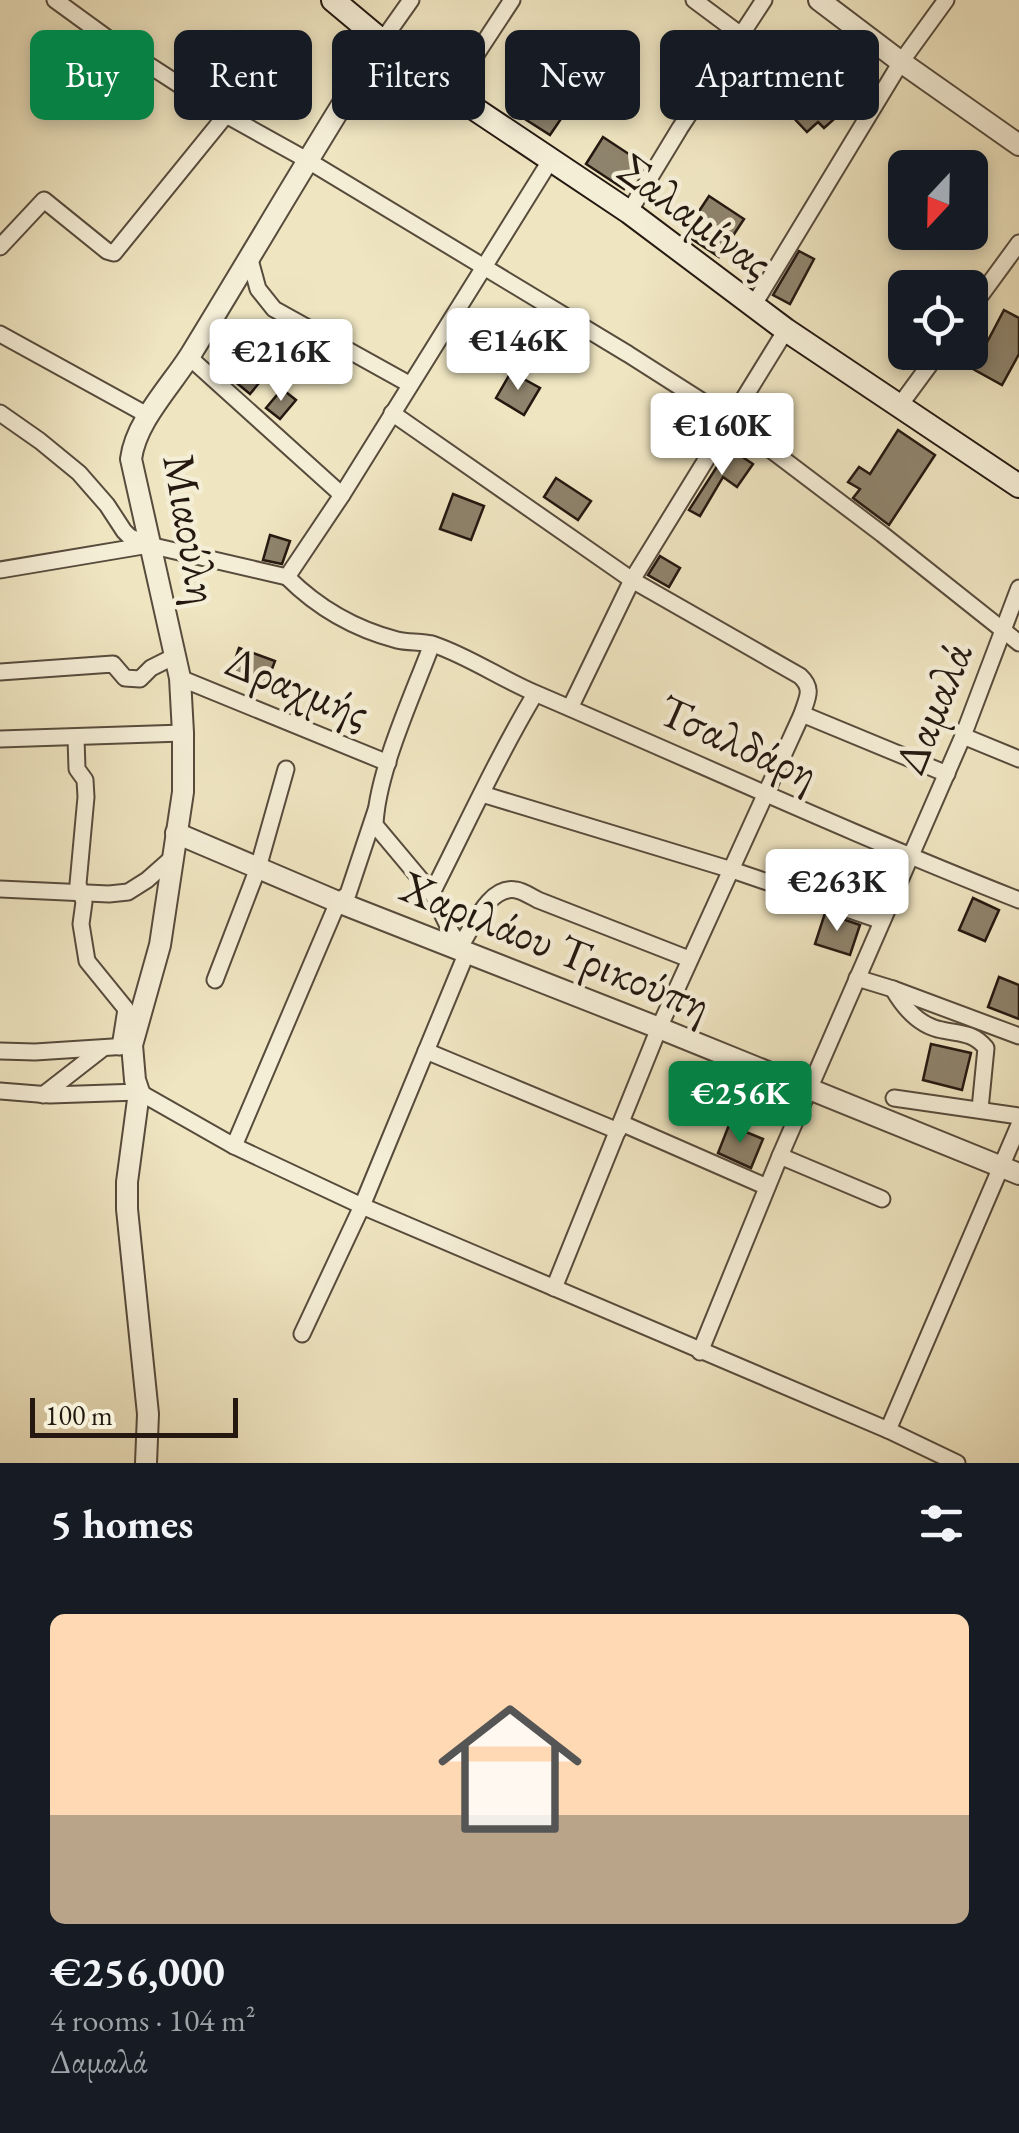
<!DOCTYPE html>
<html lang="en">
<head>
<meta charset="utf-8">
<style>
  :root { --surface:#171b24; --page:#20242c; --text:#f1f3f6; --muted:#9ea1a6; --line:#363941; --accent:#0b8043 }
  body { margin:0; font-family:"EB Garamond",serif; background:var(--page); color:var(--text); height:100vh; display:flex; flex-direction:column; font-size:38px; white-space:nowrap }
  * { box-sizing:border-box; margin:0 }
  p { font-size:32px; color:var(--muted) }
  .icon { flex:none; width:55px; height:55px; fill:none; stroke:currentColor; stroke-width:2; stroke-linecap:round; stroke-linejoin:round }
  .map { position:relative; height:1463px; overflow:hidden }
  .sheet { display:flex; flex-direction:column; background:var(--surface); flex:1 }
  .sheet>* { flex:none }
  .guide { position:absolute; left:30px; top:30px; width:960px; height:90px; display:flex; gap:20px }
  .needle { width:65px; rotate:202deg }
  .controls { position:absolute; left:888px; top:150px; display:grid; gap:20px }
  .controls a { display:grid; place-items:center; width:100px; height:100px; border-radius:15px; background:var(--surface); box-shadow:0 5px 15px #0003; font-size:50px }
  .scale { position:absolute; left:30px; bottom:25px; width:208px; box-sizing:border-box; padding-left:10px; border:5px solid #241810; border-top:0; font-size:28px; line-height:35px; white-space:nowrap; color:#241810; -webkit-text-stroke:8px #f5eed7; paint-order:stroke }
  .price { position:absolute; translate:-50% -85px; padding:0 22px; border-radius:10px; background:#fff; color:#222; font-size:32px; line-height:65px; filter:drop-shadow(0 2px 5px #0008) }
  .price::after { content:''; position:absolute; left:50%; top:60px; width:30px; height:22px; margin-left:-15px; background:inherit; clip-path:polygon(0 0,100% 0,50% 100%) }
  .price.current { background:var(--accent); color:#fff }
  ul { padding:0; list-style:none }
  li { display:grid; align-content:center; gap:20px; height:530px; padding:0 50px }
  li+li { border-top:2px solid var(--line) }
  li span { display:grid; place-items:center; height:310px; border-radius:15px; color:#555 }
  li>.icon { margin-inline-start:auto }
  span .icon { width:180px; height:180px; fill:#fffc; stroke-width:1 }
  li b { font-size:42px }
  h2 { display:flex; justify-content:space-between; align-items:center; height:120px; padding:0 50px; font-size:42px }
  .chip { padding:0 35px; border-radius:15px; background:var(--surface); box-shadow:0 5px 15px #0003; font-size:35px; line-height:90px }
  .chip.current { background:var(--accent); color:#fff }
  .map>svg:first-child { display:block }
  .building { fill:#8e836c; stroke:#241810; stroke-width:2.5 }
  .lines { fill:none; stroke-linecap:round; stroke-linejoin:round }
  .minor-casing { stroke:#574b3c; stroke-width:19 }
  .tertiary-casing { stroke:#574b3c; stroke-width:24 }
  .secondary-casing { stroke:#241810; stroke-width:26 }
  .minor { stroke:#f5eed7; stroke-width:15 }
  .tertiary { stroke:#f5eed7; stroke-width:20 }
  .secondary { stroke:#f5eed7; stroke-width:22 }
  .labels { text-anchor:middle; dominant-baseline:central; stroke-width:9; stroke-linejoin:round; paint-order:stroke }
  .street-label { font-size:45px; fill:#241810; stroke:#f5eed7 }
</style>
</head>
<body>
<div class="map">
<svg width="1019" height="1463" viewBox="0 0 1019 1463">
  <rect width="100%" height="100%" fill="#efe5c1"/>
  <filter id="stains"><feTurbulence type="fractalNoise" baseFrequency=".002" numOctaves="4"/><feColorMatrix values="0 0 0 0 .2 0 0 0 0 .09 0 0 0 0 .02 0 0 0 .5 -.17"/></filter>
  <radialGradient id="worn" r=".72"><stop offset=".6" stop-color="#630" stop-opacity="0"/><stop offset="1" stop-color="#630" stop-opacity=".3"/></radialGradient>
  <g class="building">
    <path d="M842 66 858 84 834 106 841 113 824 128 818 122 807 132 790 114 802 103 795 95 809 83 815 90Z"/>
    <path d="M540 87 569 107 550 135 520 116Z"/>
    <path d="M603 137 641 162 624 189 586 164Z"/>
    <path d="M709 196 744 219 719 257 684 234Z"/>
    <path d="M799 251 814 259 790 304 773 295Z"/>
    <path d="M1004 310 1019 318V354L1002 385 973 369Z"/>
    <path d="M249 357 268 372 250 394 232 379Z"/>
    <path d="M511 372 540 388 524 415 496 398Z"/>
    <path d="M282 389 296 400 280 419 266 408Z"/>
    <path d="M898 430 935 455 889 525 853 498 860 489 848 482 859 467 870 474Z"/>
    <path d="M729 448 753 464 737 487 723 477 700 516 689 510Z"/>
    <path d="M556 478 591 501 578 520 544 497Z"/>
    <path d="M453 494 484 506 471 540 440 529Z"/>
    <path d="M270 535 290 541 282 564 263 560Z"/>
    <path d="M660 556 680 568 669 587 648 575Z"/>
    <path d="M239 648 275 661 264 690 229 677Z"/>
    <path d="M973 898 999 910 985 941 959 930Z"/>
    <path d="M825 913 860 925 850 955 815 944Z"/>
    <path d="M999 977 1019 985V1019L988 1007Z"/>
    <path d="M931 1044 971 1053 962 1090 923 1080Z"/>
    <path d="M729 1125 763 1139 751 1168 718 1153Z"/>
  </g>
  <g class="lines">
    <g class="minor-casing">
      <g id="minor">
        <path d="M55 0 110 40 226 115 307 160 628 354 730 419 882 534 1019 643"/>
        <path d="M694 0 741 35"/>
        <path d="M382 41 411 0"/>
        <path d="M451 93 512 0"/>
        <path d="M629 212 680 128 764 0"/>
        <path d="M0 247 44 200 107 251 114 253 226 115"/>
        <path d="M249 256 258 289 274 309 409 384"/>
        <path d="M753 306 901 62 946 0"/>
        <path d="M970 310 1019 243"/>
        <path d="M0 334 149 416"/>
        <path d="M189 357 342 495"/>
        <path d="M900 405 939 352"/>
        <path d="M0 413 40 441 79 473 107 505 124 531 130 537 149 545 287 577 342 495 550 161"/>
        <path d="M392 413 632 580 800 676C814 689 807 698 802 714L659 1028 554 1288"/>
        <path d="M0 570 149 545"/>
        <path d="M287 577C318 608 355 629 397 640 409 643 423 641 435 645 470 657 503 680 537 694 698 763 856 836 1019 900"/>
        <path d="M0 672 113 664 125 678 140 679 151 668 175 656"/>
        <path d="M180 678 388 763"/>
        <path d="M570 708 632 580 786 330"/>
        <path d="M802 714 947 774"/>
        <path d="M963 736 1019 759"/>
        <path d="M76 738 77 769 85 780 86 797 78 884 84 902 81 924 87 961 126 1009 120 1047"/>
        <path d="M0 739 183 733"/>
        <path d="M482 794 732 870 882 921"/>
        <path d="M0 889 109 894 128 892 147 880 173 857"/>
        <path d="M432 893 375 825C377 772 413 695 432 644"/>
        <path d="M461 945C473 927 489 885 516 890 523 891 532 897 538 900L689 959"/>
        <path d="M857 978 893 989 1019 1036"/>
        <path d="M215 980 258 868 286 769"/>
        <path d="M893 989C904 1008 919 1026 942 1030 960 1034 973 1032 986 1048L980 1109"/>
        <path d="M0 1051 35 1052 128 1046"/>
        <path d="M426 1051 618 1131"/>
        <path d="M0 1091 50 1095 139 1092 234 1146 362 1206 888 1430 957 1463"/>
        <path d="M43 1095 102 1049"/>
        <path d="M894 1098 1019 1116"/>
        <path d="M621 1123 767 1187"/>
        <path d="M234 1146 338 902 348 894 376 810"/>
        <path d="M780 1156 882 1199"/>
        <path d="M302 1334 362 1206 467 952 452 934 432 893C466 826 497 758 535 694"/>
        <path d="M700 1352 780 1156 963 736 1019 588"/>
        <path d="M888 1430 1019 1125"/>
      </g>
    </g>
    <g class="tertiary-casing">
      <g id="tertiary">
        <path d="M819 0 901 62 1019 145"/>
        <path d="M176 833 338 902 659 1028 1019 1174"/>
        <path d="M146 1463 148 1414 127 1209V1182L139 1092 135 1080 132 1045 160 945 183 792V733L180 678 131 459C136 421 171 386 191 354 255 250 316 144 382 41"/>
      </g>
    </g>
    <g class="secondary-casing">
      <path id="secondary" d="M333 0 382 41 451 93 629 212 786 330 1019 486"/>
    </g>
    <use href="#minor" class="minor"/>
    <use href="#tertiary" class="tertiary"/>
    <use href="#secondary" class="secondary"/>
  </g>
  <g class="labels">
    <g class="street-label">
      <text transform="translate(696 215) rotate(36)">Σαλαμίνας</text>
      <text transform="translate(192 529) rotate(80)">Μιαούλη</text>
      <text transform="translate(298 686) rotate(22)">Δραχμής</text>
      <text transform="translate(932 708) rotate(-68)">Δαμαλά</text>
      <text transform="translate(739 741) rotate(24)">Τσαλδάρη</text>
      <text transform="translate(556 945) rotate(22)">Χαριλάου Τρικούπη</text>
    </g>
  </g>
  <rect width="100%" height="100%" filter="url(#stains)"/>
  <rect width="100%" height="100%" fill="url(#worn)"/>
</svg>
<div class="controls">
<a><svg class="needle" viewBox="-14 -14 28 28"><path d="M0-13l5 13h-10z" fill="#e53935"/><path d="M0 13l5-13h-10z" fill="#9ea1a6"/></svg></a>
<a><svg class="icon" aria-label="locate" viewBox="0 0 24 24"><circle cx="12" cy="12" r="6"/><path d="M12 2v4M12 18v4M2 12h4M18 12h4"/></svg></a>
</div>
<div class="scale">100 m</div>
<b class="price" style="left:518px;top:393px">€146K</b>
<b class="price" style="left:281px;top:404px">€216K</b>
<b class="price" style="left:722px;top:478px">€160K</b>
<b class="price" style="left:837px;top:934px">€263K</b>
<b class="price current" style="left:740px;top:1146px">€256K</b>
<div class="guide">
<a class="chip current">Buy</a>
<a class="chip">Rent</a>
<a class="chip">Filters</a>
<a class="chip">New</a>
<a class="chip">Apartment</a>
</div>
</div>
<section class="sheet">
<h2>5 homes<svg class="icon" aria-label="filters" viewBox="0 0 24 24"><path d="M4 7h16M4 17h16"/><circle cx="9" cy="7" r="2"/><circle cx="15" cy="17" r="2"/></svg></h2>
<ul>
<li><span style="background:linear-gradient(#ffd9b3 65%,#b9a48a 0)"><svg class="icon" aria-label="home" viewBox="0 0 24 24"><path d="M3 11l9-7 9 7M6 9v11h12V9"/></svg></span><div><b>€256,000</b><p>4 rooms · 104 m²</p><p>Δαμαλά</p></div></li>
</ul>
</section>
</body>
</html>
